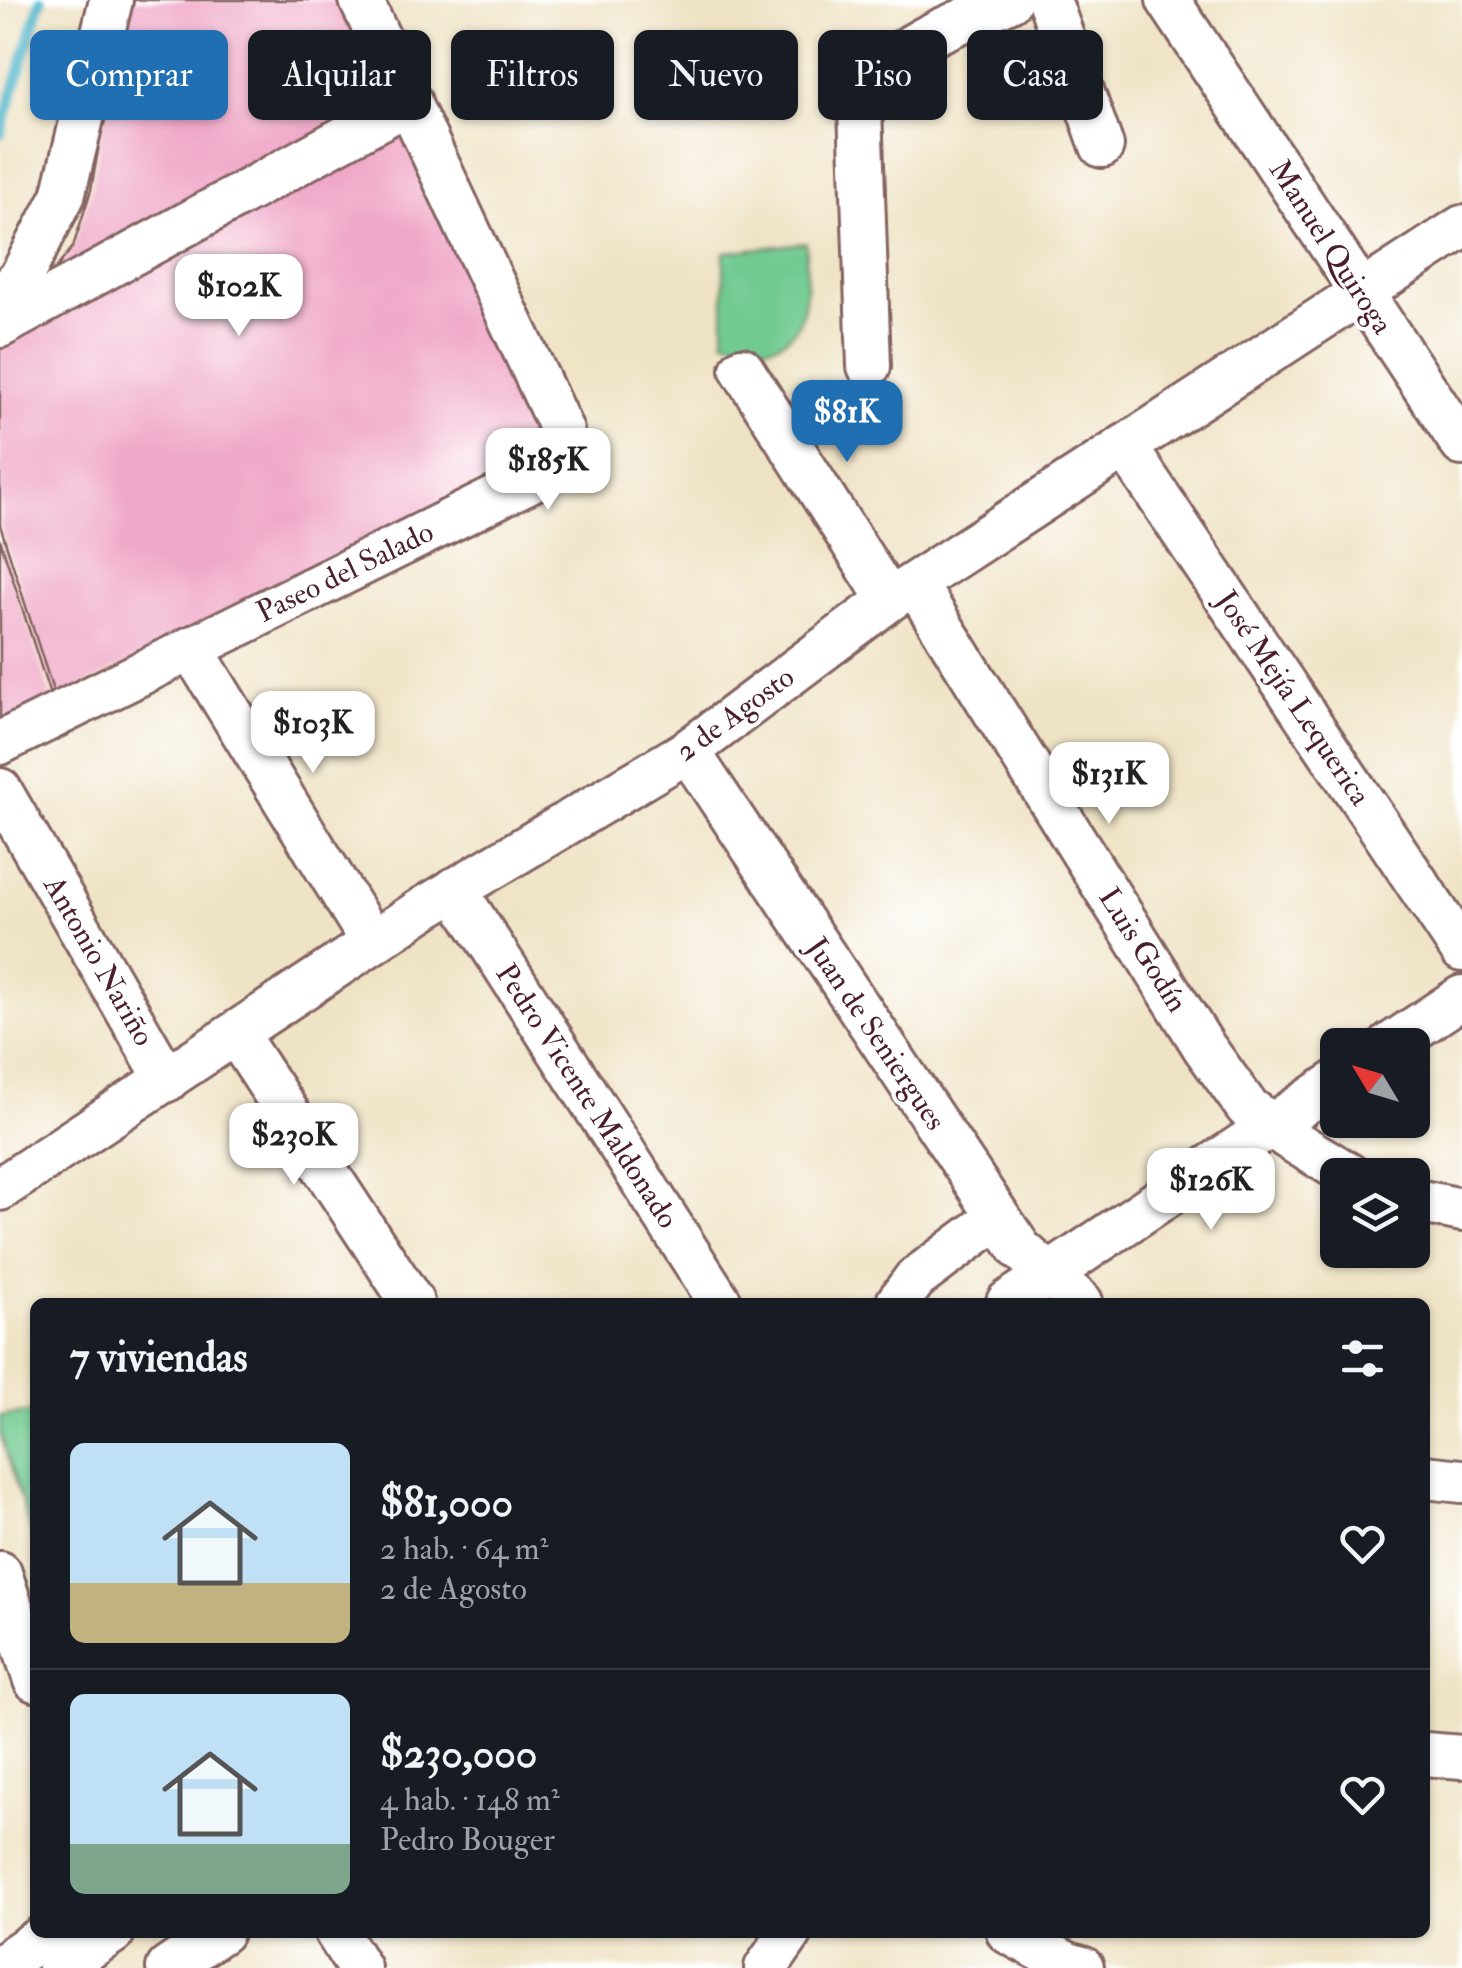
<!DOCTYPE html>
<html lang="es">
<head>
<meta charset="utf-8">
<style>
  :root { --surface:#171b24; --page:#242831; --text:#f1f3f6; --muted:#9ea1a6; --line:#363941; --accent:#1f6fb2 }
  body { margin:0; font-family:"IM FELL Double Pica",serif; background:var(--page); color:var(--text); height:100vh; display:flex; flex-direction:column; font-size:38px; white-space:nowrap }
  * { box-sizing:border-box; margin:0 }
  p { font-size:32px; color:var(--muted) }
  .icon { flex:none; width:55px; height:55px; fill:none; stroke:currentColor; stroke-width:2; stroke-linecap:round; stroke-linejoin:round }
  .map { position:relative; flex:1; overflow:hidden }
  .drawer { position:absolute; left:30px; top:1298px; width:1400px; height:640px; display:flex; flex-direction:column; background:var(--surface); border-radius:15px; box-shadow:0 2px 8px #0004 }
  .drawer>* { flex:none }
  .hud { position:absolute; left:30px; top:30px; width:1402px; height:90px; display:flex; gap:20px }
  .needle { width:65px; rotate:308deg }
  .fabs { position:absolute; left:1320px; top:1028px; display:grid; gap:20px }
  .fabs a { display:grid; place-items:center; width:110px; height:110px; border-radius:15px; background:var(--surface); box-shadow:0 2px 8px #0004; font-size:50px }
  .price { position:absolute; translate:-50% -85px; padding:0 22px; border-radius:20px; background:#fff; color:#222; font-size:32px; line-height:65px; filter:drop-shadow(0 2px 5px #0008) }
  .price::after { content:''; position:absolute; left:50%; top:60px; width:30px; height:22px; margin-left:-15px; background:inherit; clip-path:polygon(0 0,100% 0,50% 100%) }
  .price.current { background:var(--accent); color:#fff }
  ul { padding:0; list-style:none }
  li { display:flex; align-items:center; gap:30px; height:250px; padding:0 40px }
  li+li { border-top:2px solid var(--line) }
  li span { display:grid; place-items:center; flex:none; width:280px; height:200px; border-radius:15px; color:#555 }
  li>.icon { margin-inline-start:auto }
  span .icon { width:120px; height:120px; fill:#fffc; stroke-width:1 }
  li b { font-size:42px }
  h2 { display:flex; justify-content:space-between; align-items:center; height:120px; padding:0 40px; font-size:42px }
  .chip { padding:0 35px; border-radius:15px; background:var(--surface); box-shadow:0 2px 8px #0004; font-size:35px; line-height:90px }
  .chip.current { background:var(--accent); color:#fff }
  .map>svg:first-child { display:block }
  .green { fill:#71cb91; stroke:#5e755e; stroke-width:2.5 }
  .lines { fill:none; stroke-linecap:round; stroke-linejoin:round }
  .stream { stroke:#49b3c8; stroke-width:11 }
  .building { fill:#f0a8c8 }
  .minor-casing { stroke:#846461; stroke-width:48 }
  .minor { stroke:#fff; stroke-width:42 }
  .labels { text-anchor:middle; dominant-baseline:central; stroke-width:8; stroke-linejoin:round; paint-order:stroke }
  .street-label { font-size:30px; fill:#4a1f2b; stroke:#fff }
</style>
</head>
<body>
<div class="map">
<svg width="1462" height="1968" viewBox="0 0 1462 1968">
  <rect width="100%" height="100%" fill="#fff"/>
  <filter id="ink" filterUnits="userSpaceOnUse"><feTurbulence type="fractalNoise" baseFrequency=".01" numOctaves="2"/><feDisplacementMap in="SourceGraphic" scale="20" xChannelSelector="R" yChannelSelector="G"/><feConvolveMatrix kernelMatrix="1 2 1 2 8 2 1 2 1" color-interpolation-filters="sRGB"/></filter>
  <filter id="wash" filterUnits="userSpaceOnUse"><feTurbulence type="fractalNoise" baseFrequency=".0048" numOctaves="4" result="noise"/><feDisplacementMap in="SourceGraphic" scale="40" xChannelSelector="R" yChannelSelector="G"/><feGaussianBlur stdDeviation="2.25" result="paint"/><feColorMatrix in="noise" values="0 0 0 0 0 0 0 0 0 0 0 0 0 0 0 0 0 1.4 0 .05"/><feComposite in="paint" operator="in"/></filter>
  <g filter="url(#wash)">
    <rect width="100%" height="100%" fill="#efe3c5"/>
    <g class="green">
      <path d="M806 243C806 280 815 341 763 347 751 348 735 342 724 340V252Z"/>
      <path d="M35 1412V1545L0 1433V1416Z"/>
    </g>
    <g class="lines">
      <path class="stream" d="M0 134 41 0"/>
    </g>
    <g id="blocks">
      <g class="building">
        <path d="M125 0H345L535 412 540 435 531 456 56 700 0 525V338L73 247 91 190Z"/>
        <path d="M0 539 52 701 0 730Z"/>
      </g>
    </g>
  </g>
  <g filter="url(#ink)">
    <use href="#blocks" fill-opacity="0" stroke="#846461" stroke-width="2.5"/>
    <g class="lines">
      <g class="minor-casing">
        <g id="minor">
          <path d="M1049 0 1102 146"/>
          <path d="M1168 0 1462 444"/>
          <path d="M0 299 22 275 63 196 111 0"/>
          <path d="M0 326 410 102"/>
          <path d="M869 366 860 107C874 48 960 24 1010 0"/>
          <path d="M742 369 889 600"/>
          <path d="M1125 446 1462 950"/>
          <path d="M915 584 1204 1047 1247 1107 1287 1137 1349 1175"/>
          <path d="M191 648 372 942"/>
          <path d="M0 743 542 475 553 463 562 431 361 0"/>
          <path d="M688 751 1020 1249 1081 1302"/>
          <path d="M0 790 167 1080"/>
          <path d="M455 889 720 1302"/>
          <path d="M236 1034 412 1302"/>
          <path d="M1390 1045 1462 997"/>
          <path d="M0 1189 426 907 688 751 889 600 1462 227"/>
          <path d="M1412 1200 1462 1210"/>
          <path d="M898 1302 915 1279 998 1217"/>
          <path d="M1008 1302 1338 1081"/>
          <path d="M1425 1477 1462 1481"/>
          <path d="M0 1573 35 1680"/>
          <path d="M1425 1754 1462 1757"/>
          <path d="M336 1932 359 1968"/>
          <path d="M1008 1932 1068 1964 1082 1968"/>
          <path d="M0 1966 50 1932"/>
          <path d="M59 1968 113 1932"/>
          <path d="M168 1968 221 1932"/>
          <path d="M766 1968 791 1932"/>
        </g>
      </g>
      <use href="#minor" class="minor"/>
    </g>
  </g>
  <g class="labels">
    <g class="street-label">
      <text transform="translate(1331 247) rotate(57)">Manuel Quiroga</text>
      <text transform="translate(345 572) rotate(-26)">Paseo del Salado</text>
      <text transform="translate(1293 698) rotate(56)">José Mejía Lequerica</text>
      <text transform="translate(735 714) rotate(-36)">2 de Agosto</text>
      <text transform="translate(1143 950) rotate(58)">Luis Godín</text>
      <text transform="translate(99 961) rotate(60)">Antonio Nariño</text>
      <text transform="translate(876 1034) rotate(56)">Juan de Seniergues</text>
      <text transform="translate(587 1096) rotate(57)">Pedro Vicente Maldonado</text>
    </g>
  </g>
</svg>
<div class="fabs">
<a><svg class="needle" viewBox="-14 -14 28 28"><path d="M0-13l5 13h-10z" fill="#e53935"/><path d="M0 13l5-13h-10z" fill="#9ea1a6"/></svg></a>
<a><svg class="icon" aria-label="layers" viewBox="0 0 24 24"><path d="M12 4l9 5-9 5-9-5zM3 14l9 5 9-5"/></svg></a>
</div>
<b class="price" style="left:239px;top:339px">$102K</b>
<b class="price current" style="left:847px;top:465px">$81K</b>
<b class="price" style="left:548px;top:513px">$185K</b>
<b class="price" style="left:313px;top:776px">$103K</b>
<b class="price" style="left:1109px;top:827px">$131K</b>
<b class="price" style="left:294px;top:1188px">$230K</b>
<b class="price" style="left:1211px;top:1233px">$126K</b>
<div class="hud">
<a class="chip current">Comprar</a>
<a class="chip">Alquilar</a>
<a class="chip">Filtros</a>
<a class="chip">Nuevo</a>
<a class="chip">Piso</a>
<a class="chip">Casa</a>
</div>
<section class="drawer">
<h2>7 viviendas<svg class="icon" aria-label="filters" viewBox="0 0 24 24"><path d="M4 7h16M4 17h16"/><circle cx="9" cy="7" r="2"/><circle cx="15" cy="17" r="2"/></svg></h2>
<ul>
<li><span style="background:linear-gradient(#bfe0f5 70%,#c2b280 0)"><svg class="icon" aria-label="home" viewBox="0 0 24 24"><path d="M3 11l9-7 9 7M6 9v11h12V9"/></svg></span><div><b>$81,000</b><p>2 hab. · 64 m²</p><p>2 de Agosto</p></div><svg class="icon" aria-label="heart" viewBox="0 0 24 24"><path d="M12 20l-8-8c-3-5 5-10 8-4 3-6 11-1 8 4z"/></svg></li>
<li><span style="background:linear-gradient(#bfe0f5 75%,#7fa58c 0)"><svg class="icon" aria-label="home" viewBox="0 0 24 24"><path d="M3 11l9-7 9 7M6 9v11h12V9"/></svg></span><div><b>$230,000</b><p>4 hab. · 148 m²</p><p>Pedro Bouger</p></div><svg class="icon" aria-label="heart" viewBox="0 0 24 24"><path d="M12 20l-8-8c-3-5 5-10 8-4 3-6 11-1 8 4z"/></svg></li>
</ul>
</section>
</div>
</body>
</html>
